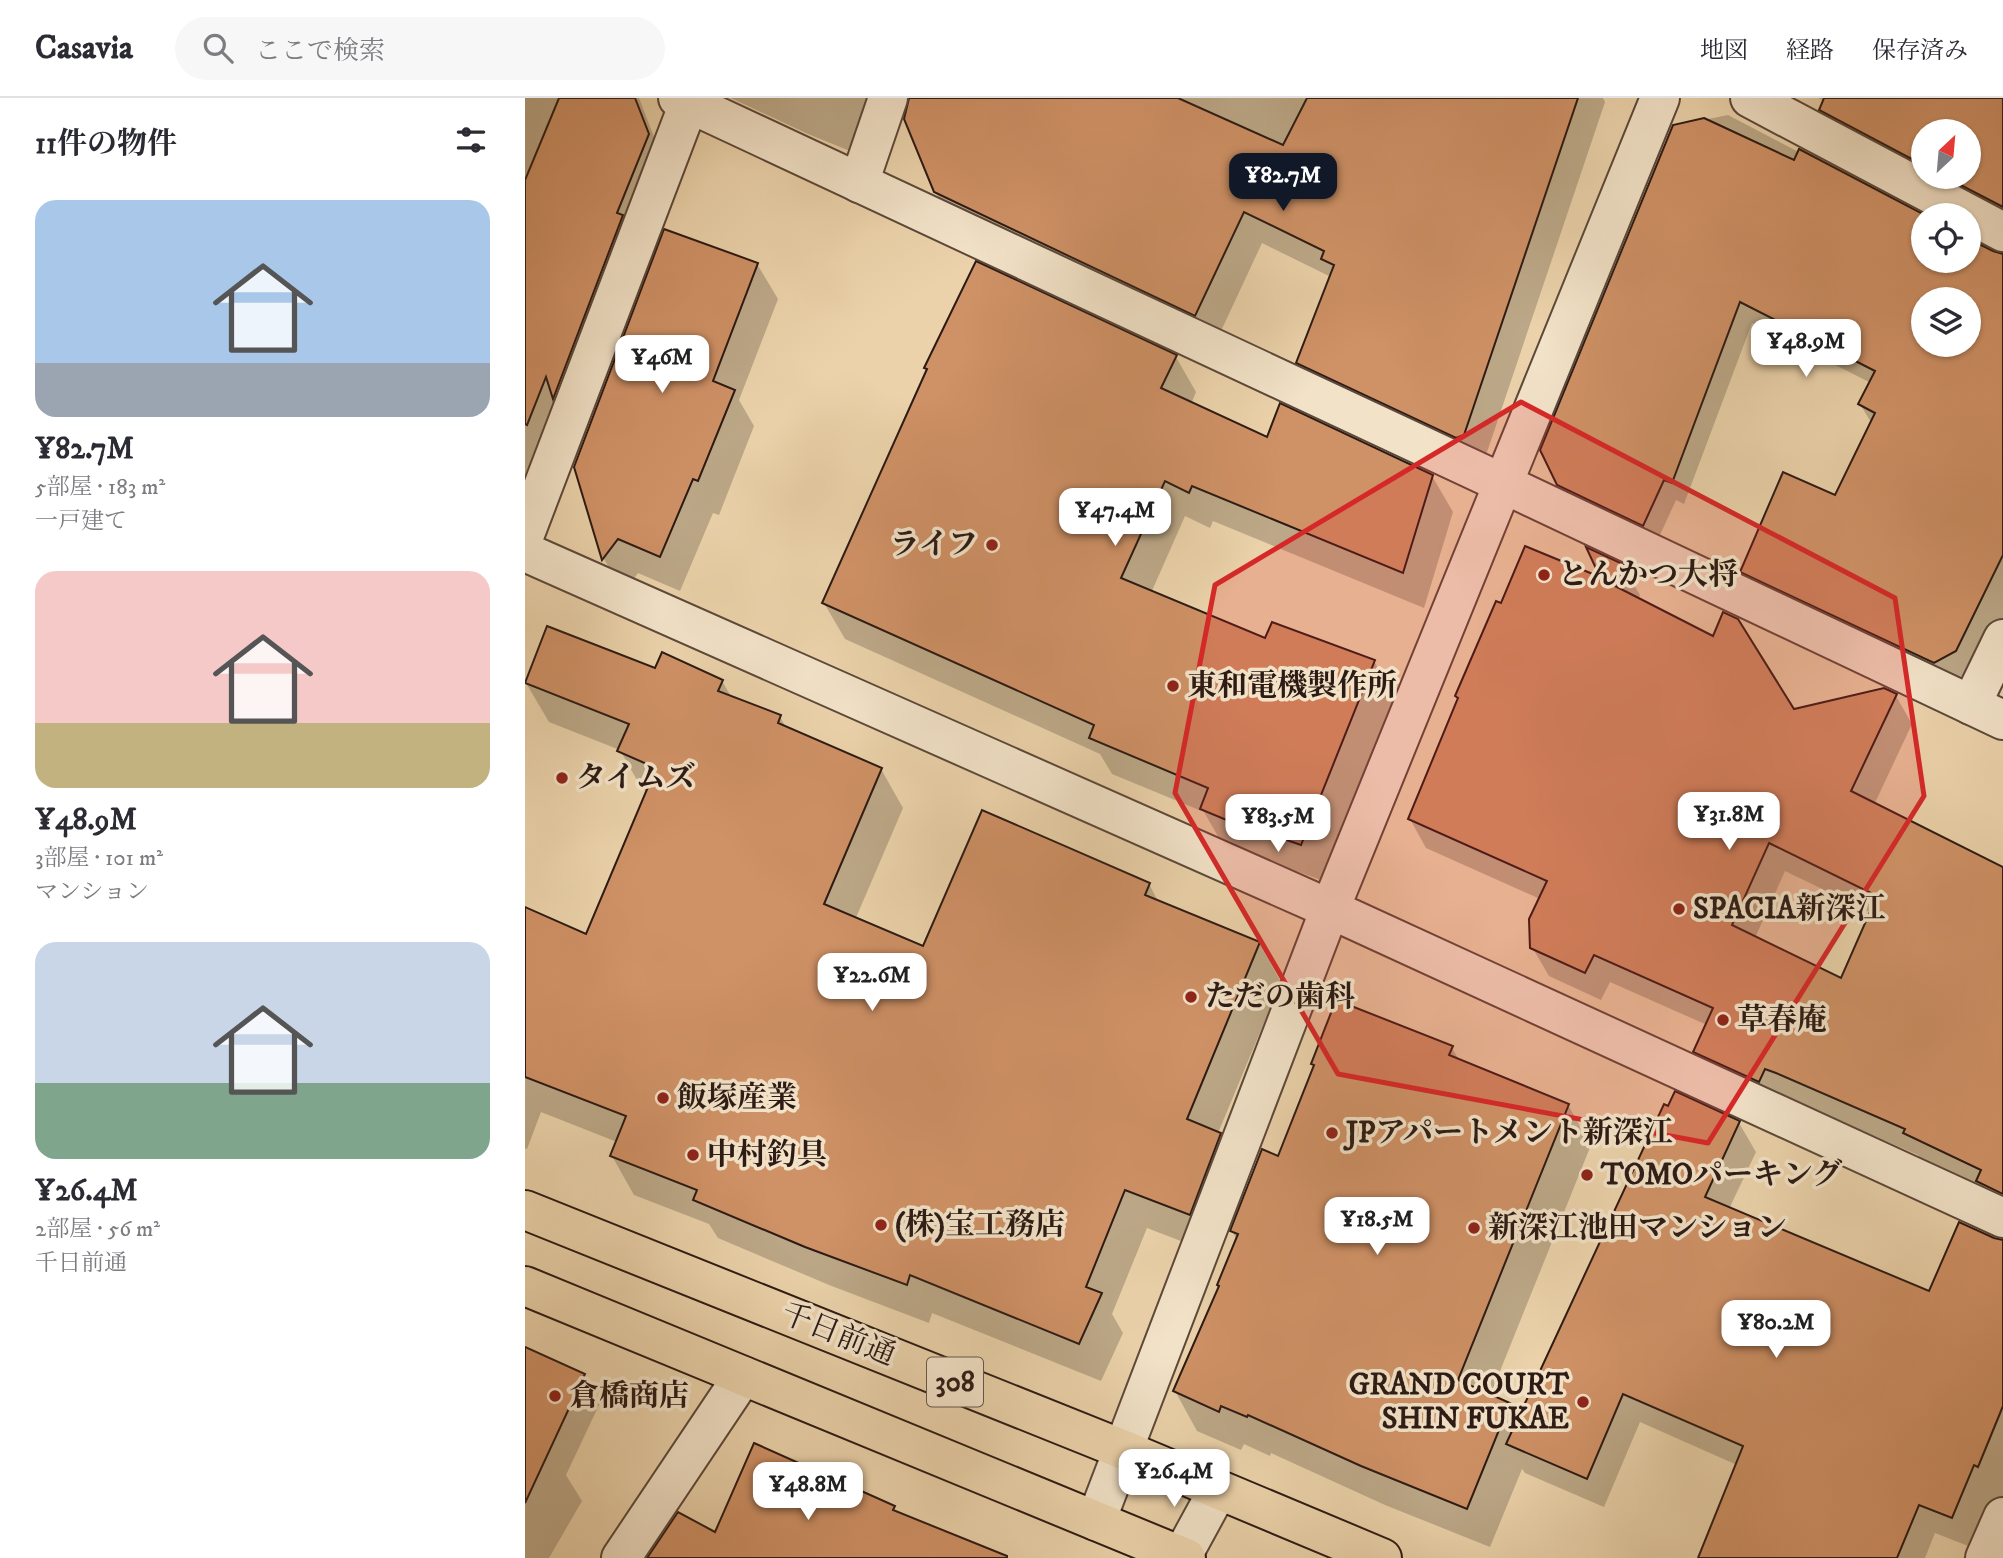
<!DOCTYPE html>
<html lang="ja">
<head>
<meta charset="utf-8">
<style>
  :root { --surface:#fff; --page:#f7f7f7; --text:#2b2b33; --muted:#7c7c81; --line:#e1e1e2; --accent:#111827 }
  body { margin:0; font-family:"IM FELL DW Pica","Noto Serif JP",serif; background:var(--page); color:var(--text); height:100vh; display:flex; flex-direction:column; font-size:26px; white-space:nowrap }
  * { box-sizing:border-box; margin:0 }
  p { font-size:23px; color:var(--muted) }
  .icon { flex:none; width:38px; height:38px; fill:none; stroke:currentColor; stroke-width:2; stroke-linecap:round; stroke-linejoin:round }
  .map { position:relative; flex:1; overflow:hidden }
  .side { display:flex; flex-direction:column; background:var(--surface); width:525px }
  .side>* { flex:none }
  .needle { width:46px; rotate:26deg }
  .buttons { position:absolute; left:1386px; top:21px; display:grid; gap:14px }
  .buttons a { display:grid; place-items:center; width:70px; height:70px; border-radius:50%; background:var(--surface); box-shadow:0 2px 5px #0004; font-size:35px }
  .price { position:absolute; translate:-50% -60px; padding:0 16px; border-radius:14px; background:#fff; color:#222; font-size:23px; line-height:46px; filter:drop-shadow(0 2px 4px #0008) }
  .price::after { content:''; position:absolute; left:50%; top:42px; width:21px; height:16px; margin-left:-10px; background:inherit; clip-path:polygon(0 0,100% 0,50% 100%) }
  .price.selected { background:var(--accent); color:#fff }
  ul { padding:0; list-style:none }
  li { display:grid; align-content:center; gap:14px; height:371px; padding:0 35px }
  li span { display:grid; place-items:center; height:217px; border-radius:21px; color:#555 }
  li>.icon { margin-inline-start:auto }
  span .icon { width:126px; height:126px; fill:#fffc; stroke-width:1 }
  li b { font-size:30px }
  h2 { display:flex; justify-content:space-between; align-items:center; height:84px; padding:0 35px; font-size:30px }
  header { display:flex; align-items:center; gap:42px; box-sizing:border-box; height:98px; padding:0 35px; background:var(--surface); border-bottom:2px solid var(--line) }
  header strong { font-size:33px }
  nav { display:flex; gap:38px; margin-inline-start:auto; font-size:24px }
  .search { width:490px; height:63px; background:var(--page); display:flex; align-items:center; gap:18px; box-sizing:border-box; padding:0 24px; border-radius:38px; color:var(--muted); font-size:26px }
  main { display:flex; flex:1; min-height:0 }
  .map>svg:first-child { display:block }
  .shadow { fill:#0003; fill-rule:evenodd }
  .building { fill:#cf9166; stroke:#2c1a14; stroke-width:2; fill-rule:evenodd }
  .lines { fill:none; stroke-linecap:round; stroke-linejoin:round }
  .minor-casing { stroke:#5c483a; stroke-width:42 }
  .highway-casing { stroke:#2c1a14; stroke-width:42 }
  .minor { stroke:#f2e2c8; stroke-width:38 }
  .highway { stroke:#ebd2aa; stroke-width:38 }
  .marked { fill:#d62828; fill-opacity:0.2; stroke:#d62828; stroke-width:5; stroke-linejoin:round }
  .poi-dot { fill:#8f2418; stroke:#f2e2c8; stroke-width:2.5 }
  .labels { text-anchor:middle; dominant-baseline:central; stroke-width:7; stroke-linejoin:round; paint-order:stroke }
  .shield { fill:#f2e2c8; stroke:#67564a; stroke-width:2 }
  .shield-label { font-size:28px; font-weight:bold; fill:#2c1a14 }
  .poi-label { font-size:30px; font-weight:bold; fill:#2c1a14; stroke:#f2e2c8; text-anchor:start }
  .street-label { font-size:30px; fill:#2c1a14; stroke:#f2e2c8 }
</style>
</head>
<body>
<header>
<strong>Casavia</strong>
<div class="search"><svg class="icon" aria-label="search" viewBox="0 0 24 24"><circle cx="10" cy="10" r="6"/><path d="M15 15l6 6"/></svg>ここで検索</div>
<nav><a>地図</a><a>経路</a><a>保存済み</a></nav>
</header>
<main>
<section class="side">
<h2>11件の物件<svg class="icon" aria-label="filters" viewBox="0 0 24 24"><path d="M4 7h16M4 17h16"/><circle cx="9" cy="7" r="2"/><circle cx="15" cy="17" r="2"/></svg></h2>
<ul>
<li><span style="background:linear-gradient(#a9c7e8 75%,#9aa5b1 0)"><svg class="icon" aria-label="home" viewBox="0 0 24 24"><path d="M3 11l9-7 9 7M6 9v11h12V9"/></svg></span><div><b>¥82.7M</b><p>5部屋 · 183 m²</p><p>一戸建て</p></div></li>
<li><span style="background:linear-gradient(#f6c9c9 70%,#c2b280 0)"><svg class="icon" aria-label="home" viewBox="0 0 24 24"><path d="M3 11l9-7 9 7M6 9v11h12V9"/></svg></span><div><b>¥48.9M</b><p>3部屋 · 101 m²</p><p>マンション</p></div></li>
<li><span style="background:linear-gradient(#c9d6e8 65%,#7fa58c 0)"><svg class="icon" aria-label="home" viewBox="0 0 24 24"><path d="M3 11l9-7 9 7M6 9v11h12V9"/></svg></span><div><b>¥26.4M</b><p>2部屋 · 56 m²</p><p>千日前通</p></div></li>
</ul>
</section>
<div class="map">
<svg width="1478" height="1460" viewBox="0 0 1478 1460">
  <rect width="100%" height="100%" fill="#ebd2aa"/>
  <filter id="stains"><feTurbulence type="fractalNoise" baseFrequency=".00286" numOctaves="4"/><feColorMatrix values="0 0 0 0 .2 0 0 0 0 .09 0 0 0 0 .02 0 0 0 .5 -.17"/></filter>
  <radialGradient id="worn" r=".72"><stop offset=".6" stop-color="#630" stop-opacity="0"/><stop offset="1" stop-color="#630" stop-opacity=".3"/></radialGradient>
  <g class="shadow">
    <path d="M0 0H114L141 70 0 407Z"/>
    <path d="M206 0H351L330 55 283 36Z"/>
    <path d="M376 0H1078L1080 4 957 369 791 296 773 264 806 179 737 145 689 248 429 126 410 93 382 10Z"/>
    <path d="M1293 0H1478V123L1311 35 1299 13 1303 5ZM1398 33H1444V79H1398Z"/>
    <path d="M1203 17 1398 119V163H1444V143L1467 155 1478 158V544L1465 563 1422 586 1230 495 1217 474 1311 399 1347 326 1335 306 1346 285 1227 225 1159 406 1151 402 1130 448 1046 408 1033 386 1149 28ZM1398 201H1444V247H1398Z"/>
    <path d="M232 166 253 201 214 302 229 328 194 417 188 415 155 493 113 475 99 495 79 461 51 369Z"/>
    <path d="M651 259 671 294 666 306 743 341 907 378 928 414 899 510 688 423 685 430 660 418 626 495 741 543 849 563 869 599 796 782 698 747 679 714 587 676 575 656 320 541 299 505 403 273 401 270Z"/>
    <path d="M1098 469 1115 497 1113 502 1268 613 1371 598 1387 626 1349 707 1478 771V1116L1397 1063 1393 1057 1269 1003 1186 982 1170 954 1182 927 1085 884 1076 902 1024 878 1007 849 1015 801 901 750 885 721 934 603 932 598 977 508 1078 482ZM1260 773 1347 815 1317 882 1230 840Z"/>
    <path d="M131 572 197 583 207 600 255 619 262 631 356 671 378 710 330 822 399 851 624 786 634 805 734 845 756 884 693 1035 717 1075 687 1155 622 1130 587 1216 598 1235 576 1283 407 1215 404 1225 304 1187 193 1140 184 1126 109 1097 87 1058 92 1044 16 1014 2 1051 0 1050V811L62 838 123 694 117 691 95 652 24 624 1 585Z"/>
    <path d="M927 950 935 964 1043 1007 1066 1047 965 1298 984 1307 993 1323 1214 1025 1231 1054 1204 1111 1405 1195 1468 1142 1478 1143V1435L1466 1457 1410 1435 1400 1460H1175L1212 1367 1115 1324 1079 1409 1000 1375 997 1371 965 1449 860 1407 746 1355 745 1358 719 1346 716 1352 672 1333 650 1293 695 1190 712 1142 707 1133 754 1060 790 969 788 965Z"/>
    <path d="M0 1251 59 1277 75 1305 41 1377 57 1403 24 1460H0Z"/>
  </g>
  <g class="building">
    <path d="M34 0H110L124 36 92 115 98 117 28 301 21 279 2 327 0 326V82Z"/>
    <path d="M384 0H653L758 47 782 0H1053L939 337 931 340 771 265 809 167 796 161 799 153 719 114 670 218 409 94 379 21Z"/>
    <path d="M1299 0H1478V109L1420 79H1444V33H1398V67L1294 12Z"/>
    <path d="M1179 20 1269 62 1274 51 1400 117 1398 163H1444V141L1468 153 1478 156V457L1431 553 1409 565 1215 474 1258 374 1310 397 1350 315 1333 306 1350 273 1215 204 1147 385 1139 382 1118 428 1032 387 1015 352 1148 27ZM1398 201H1444V247H1398Z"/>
    <path d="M139 131 233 165 188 283 210 292 173 383 168 381 135 459 93 441 77 462 49 369Z"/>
    <path d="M451 163 652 257 636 290 742 339 755 305 908 377 878 475 667 388 664 395 640 383 596 480 740 540 747 524 850 562 776 747 724 729 723 731 675 711 683 690 564 640 569 627 297 505 402 271 399 270Z"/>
    <path d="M1000 448 1075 479 1061 449 1100 467 1090 488 1188 538 1198 514 1213 521 1269 611 1359 590 1372 596 1326 693 1478 769V1096L1451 1083 1456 1072 1378 1035 1380 1031 1251 975 1240 971 1234 984 1168 954 1188 910 1069 857 1060 875 1005 850 1004 821 1022 783 883 721 933 600 930 598 971 503 976 505ZM1244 745 1352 798 1316 880 1207 827Z"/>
    <path d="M22 528 130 570 137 554 198 582 193 593 256 617 253 625 357 670 299 806 398 848 457 712 625 785 620 797 735 844 662 1021 696 1035 665 1117 600 1092 561 1189 577 1195 554 1246 385 1177 382 1187 280 1149 168 1102 172 1092 85 1058 101 1018 0 979V809L61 836 131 670 92 653 104 626 0 585Z"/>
    <path d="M811 902 928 948 924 957 1044 1006 933 1282 985 1305 942 1411 836 1368 723 1317 722 1319 696 1308 694 1314 648 1293 694 1188 692 1187 713 1136 705 1133 737 1051 753 1058 789 967 786 966Z"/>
    <path d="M1150 993 1215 1023 1180 1099 1404 1193 1434 1124 1469 1140 1478 1142V1308L1453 1369 1449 1367 1427 1420 1394 1407 1372 1460H1173L1218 1348 1098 1296 1062 1381 981 1346 1139 1006 1143 1008Z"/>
    <path d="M0 1249 60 1276 0 1405Z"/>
    <path d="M229 1345 370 1408 368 1412 482 1458V1460H122L153 1414 190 1434Z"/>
  </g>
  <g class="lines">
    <g class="minor-casing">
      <g id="minor">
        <path d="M153 0 979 386 1478 622"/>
        <path d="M1225 0 1478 134"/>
        <path d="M334 85 363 0"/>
        <path d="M0 436 164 5"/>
        <path d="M0 454 805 811 1478 1120"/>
        <path d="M1446 607 1478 541"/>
        <path d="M571 1423 805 811 1135 0"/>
        <path d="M96 1460 218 1278"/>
        <path d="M656 1460 693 1392"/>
        <path d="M1460 1460 1478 1419"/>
      </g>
    </g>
    <g class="highway-casing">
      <g id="highway">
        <path d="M0 1112 599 1352 857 1460"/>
        <path d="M0 1188 661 1460"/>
      </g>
    </g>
    <use href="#minor" class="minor"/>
    <use href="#highway" class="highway"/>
  </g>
  <path class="marked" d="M996 304 1370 500 1399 698 1183 1045 813 976 650 695 690 487Z"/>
  <g class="poi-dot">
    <circle cx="467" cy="447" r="7"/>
    <circle cx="1019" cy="477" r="7"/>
    <circle cx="648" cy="588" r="7"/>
    <circle cx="37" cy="680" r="7"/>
    <circle cx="1154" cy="811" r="7"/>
    <circle cx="666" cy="899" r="7"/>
    <circle cx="1198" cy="922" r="7"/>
    <circle cx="138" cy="1000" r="7"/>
    <circle cx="807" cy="1035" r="7"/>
    <circle cx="168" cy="1057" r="7"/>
    <circle cx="1062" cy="1077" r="7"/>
    <circle cx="356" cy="1127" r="7"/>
    <circle cx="949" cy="1130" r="7"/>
    <circle cx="30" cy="1298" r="7"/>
    <circle cx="1058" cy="1304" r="7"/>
  </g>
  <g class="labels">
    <rect class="shield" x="402" y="1259.5" width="56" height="49" rx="5"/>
    <g class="shield-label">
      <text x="430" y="1284">308</text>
    </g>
    <g class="poi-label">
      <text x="453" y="447" text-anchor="end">ライフ</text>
      <text x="1033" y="477">とんかつ大将</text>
      <text x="662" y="588">東和電機製作所</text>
      <text x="51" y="680">タイムズ</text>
      <text x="1168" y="811">SPACIA新深江</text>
      <text x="680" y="899">ただの歯科</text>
      <text x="1212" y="922">草春庵</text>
      <text x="152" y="1000">飯塚産業</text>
      <text x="821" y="1035">JPアパートメント新深江</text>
      <text x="182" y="1057">中村釣具</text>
      <text x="1076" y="1077">TOMOパーキング</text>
      <text x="370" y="1127">(株)宝工務店</text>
      <text x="963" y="1130">新深江池田マンション</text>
      <text x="1044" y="1287" text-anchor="end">GRAND COURT<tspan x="1044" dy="34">SHIN FUKAE</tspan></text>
      <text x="44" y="1298">倉橋商店</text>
    </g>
    <g class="street-label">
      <text transform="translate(313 1237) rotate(22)">千日前通</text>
    </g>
  </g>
  <rect width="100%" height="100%" filter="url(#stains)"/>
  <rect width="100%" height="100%" fill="url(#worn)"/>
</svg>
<div class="buttons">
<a><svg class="needle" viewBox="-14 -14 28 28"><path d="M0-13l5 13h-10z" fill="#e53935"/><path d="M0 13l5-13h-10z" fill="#7c7c81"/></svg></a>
<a><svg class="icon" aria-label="locate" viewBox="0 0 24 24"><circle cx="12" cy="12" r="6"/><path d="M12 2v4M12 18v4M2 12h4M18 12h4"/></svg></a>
<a><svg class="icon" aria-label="layers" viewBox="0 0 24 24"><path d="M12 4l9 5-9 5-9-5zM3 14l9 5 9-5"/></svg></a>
</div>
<b class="price selected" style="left:758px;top:115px">¥82.7M</b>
<b class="price" style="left:1281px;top:281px">¥48.9M</b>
<b class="price" style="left:137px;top:297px">¥46M</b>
<b class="price" style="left:590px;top:450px">¥47.4M</b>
<b class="price" style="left:1204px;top:754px">¥31.8M</b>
<b class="price" style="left:753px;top:756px">¥83.5M</b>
<b class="price" style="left:347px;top:915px">¥22.6M</b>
<b class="price" style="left:852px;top:1159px">¥18.5M</b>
<b class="price" style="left:1251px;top:1262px">¥80.2M</b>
<b class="price" style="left:649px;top:1411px">¥26.4M</b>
<b class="price" style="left:283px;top:1424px">¥48.8M</b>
</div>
</main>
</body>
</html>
